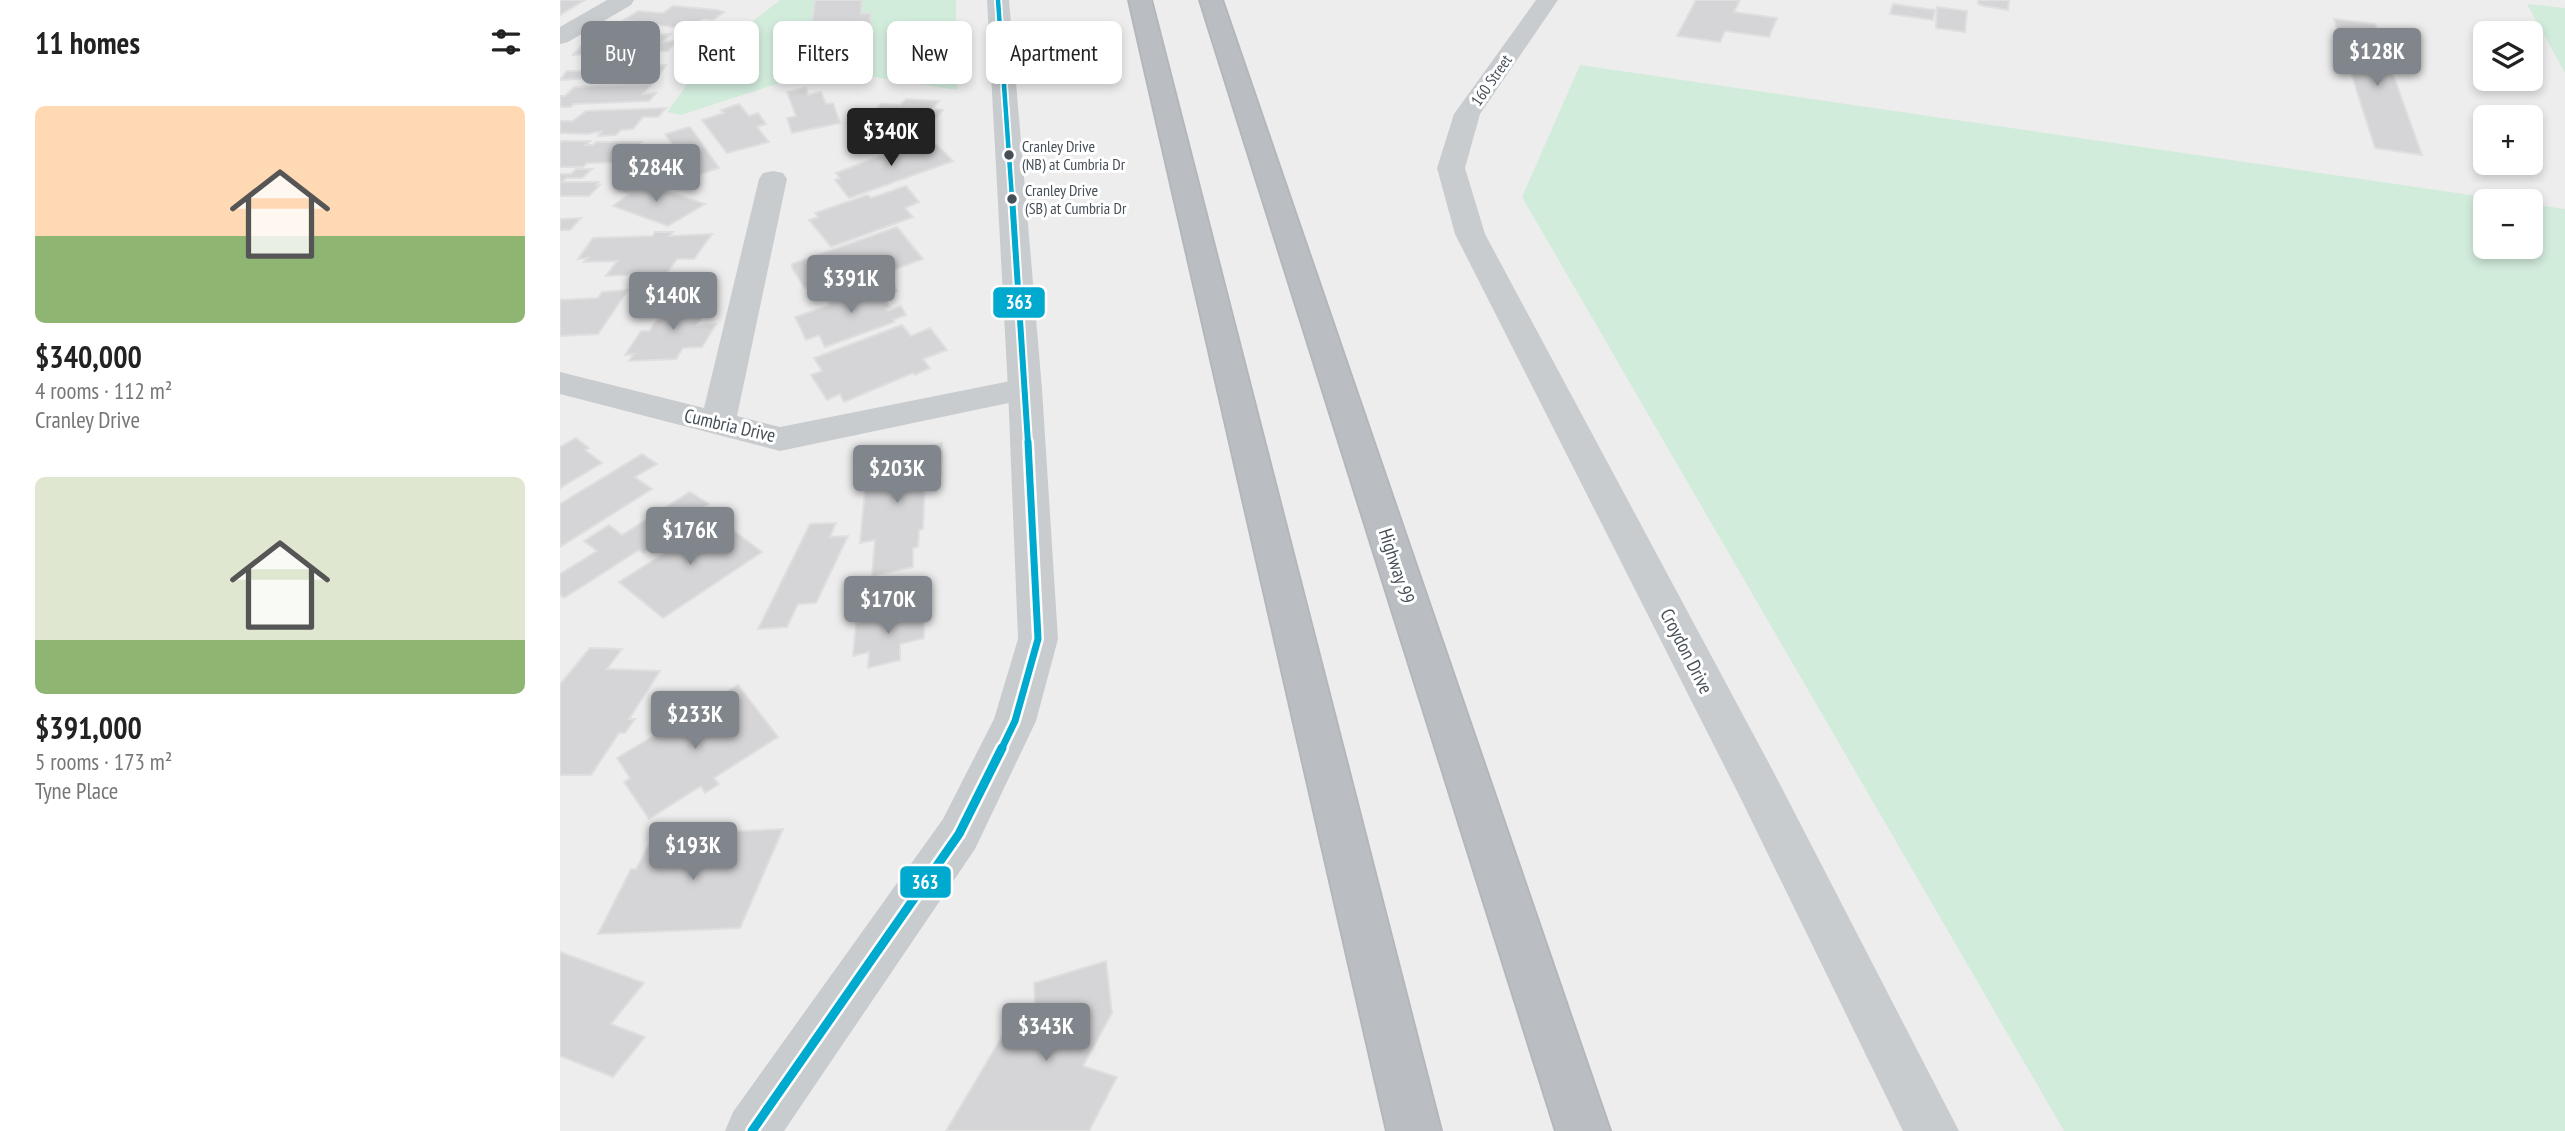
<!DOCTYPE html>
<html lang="en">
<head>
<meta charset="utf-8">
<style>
  :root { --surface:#fff; --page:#f2f2f2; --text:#222; --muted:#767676; --accent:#80868c }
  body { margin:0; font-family:"PT Sans Narrow",sans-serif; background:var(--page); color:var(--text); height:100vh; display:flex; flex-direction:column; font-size:26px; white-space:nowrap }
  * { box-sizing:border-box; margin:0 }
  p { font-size:23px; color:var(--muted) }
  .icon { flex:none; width:38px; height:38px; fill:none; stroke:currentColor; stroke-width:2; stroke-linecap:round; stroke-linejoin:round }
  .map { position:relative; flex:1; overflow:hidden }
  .panel { display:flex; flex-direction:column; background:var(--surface); width:560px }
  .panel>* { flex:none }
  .guide { position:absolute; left:21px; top:21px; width:665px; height:63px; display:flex; gap:14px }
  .fabs { position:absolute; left:1913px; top:21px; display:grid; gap:14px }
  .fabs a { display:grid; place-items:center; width:70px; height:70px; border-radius:10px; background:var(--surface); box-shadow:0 4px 10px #0003; font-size:35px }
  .price { position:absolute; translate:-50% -60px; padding:0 16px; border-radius:7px; background:var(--accent); color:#fff; font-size:23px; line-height:46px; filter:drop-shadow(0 2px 4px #0008) }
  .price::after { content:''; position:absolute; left:50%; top:42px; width:21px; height:16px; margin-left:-10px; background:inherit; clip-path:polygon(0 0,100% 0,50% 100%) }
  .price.current { background:#222; color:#fff }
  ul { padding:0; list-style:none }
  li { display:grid; align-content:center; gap:14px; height:371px; padding:0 35px }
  li span { display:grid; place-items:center; height:217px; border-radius:10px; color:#555 }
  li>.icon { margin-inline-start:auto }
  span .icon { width:126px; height:126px; fill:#fffc; stroke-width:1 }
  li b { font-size:30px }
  h2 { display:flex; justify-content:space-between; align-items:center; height:84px; padding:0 35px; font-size:30px }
  .tag { padding:0 24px; border-radius:10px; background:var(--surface); box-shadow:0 4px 10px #0003; font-size:24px; line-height:63px }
  .tag.current { background:var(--accent); color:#fff }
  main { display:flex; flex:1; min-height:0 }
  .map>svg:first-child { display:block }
  .green { fill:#d2ecdc }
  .building { fill:#d5d5d7; stroke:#dfdfe0; stroke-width:2 }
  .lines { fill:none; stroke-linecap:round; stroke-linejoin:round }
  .highway-casing { stroke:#b3b7bc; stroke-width:4 }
  .street { fill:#c9ccce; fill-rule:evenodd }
  .secondary { fill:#c9cccf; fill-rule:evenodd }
  .highway { fill:#babec3; fill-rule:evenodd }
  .bus-1-far3-casing { stroke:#fff; stroke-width:8 }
  .bus-1-far2-casing { stroke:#fff; stroke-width:10 }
  .bus-1-far1-casing { stroke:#fff; stroke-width:12 }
  .bus-1-casing { stroke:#fff; stroke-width:14 }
  .bus-1-far3 { stroke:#00a9ce; stroke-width:4.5 }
  .bus-1-far2 { stroke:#00a9ce; stroke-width:6 }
  .bus-1-far1 { stroke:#00a9ce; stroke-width:7 }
  .bus-1 { stroke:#00a9ce; stroke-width:9 }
  .bus-dot { fill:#454f58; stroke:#fff; stroke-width:2.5 }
  .labels { text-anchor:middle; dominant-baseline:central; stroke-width:6; stroke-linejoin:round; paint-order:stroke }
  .far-street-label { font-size:16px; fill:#454f58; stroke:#fff }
  .far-bus-label { font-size:16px; fill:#454f58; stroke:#fff; text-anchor:start }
  .street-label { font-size:19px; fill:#454f58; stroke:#fff }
  .line-badge { stroke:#fff; stroke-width:2.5 }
  .badge-label { font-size:19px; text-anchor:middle; font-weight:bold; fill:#fff }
</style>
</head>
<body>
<main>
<section class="panel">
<h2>11 homes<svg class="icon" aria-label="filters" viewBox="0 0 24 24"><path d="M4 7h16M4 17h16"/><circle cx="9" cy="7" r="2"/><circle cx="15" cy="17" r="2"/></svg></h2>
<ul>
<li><span style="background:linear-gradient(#ffd9b3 60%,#8fb573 0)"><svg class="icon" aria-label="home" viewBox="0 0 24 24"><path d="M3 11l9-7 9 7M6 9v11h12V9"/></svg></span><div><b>$340,000</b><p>4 rooms · 112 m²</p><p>Cranley Drive</p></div></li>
<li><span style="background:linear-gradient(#dfe7d0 75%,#8fb573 0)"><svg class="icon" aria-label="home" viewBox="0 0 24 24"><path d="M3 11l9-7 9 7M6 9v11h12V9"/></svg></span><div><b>$391,000</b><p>5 rooms · 173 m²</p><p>Tyne Place</p></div></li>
</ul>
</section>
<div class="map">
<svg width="2005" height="1131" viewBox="0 0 2005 1131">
  <rect width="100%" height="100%" fill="#eeeded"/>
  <g class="green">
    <path d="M220 0H396L397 90 314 77 229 80 121 115 107 112 149 55Z"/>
    <path d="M1967 4 2005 8V73Z"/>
    <path d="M1020 65 1952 201H1925V247H1970L1971 204 2005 209V1131H1504L962 197Z"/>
  </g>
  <g class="building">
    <path d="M0 0H25L0 15Z"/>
    <path d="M255 0H302L301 14 311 13 310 25 299 26 298 39 218 51 222 33 251 29Z"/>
    <path d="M1136 0H1180L1174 12 1217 18 1209 37 1165 31 1160 42 1117 36Z"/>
    <path d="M1418 0H1449L1448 10 1424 6 1418 4Z"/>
    <path d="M1333 4 1375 10 1373 20 1330 14Z"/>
    <path d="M113 6 158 10 164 12 153 20 144 19 126 29 64 20 78 11 103 13Z"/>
    <path d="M1377 7 1407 11 1405 32 1376 28Z"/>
    <path d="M1774 19 1815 24 1862 155 1815 148Z"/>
    <path d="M110 34 103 42 116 41 108 51 13 55 23 44H42L49 36Z"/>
    <path d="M66 61 60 68 106 65 100 74 0 80 7 71H22L28 64Z"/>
    <path d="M92 84 83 94 96 93 89 101 13 104 11 107H0V96H5L14 87Z"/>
    <path d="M246 88 248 95 261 92 266 104 273 103 280 123 232 133 227 118 236 116 227 92Z"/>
    <path d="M346 99 379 101 372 109 383 110 368 127 355 126 342 139 290 136 321 104 340 105Z"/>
    <path d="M179 104 189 116 198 113 206 124 197 127 209 142 167 153 142 120 164 113 161 110Z"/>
    <path d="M106 108 98 117H83L73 129 61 130 56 135 38 136 42 131 27 134 0 133V121H13L26 111Z"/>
    <path d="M130 127 159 168 111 184 102 170 110 167 101 153 115 148 105 134Z"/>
    <path d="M0 141H30L26 145H33L36 142H81L65 162 27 163 23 167H0Z"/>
    <path d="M357 142 361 147 377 145 393 161 289 198 275 180 280 178 276 173Z"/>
    <path d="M16 169H32L22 178H6L2 182H39L36 185H40L29 196H0V174H11Z"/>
    <path d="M78 181 145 204 108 226 53 206 69 194 60 191Z"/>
    <path d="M346 186 359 202 345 208 353 217 271 247 249 220 258 217 255 213 307 195 311 198Z"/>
    <path d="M21 218 10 230H0V219Z"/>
    <path d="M337 227 363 259 288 286 281 275 245 288 232 268V264Z"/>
    <path d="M95 232H113L110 236 152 234 134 259H117L107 273 46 276 57 261 24 262 28 258 18 259 33 238 93 236Z"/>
    <path d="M331 280 337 291 319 297 321 300 325 299 330 307 326 309 328 311 341 306 346 315 333 320 334 322 265 347 259 335 246 340 235 317 270 305 268 302Z"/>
    <path d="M68 290 38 334 0 336V300L38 298 42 292Z"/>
    <path d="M149 298 142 309H147L137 325 156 324 142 347 123 348 116 359 69 361 74 354 65 355 81 331H89L112 300Z"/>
    <path d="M342 325 351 336 370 328 387 350 363 359 370 368 355 375 353 373 284 402 280 394 267 400 251 375 262 371 254 358Z"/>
    <path d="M16 438 29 448 25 450 42 463 0 488V447Z"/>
    <path d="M382 443 381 475 365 479 363 529 359 530 358 547 353 548V567L312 576 315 540 300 543 308 460Z"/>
    <path d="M82 454 97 464 75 477 92 489 0 547V504Z"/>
    <path d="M130 492 149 504 93 541 97 544 84 553 79 550 4 598 0 595V574L37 551 24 541 49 525 62 535Z"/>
    <path d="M157 518 202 552 103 618 59 582 103 554 99 551 116 539 120 542Z"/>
    <path d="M276 523 270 537 288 536 256 603 238 604 227 627 198 629 250 524Z"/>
    <path d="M364 607V638L340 644V660L308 668 309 652 293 656 296 623Z"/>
    <path d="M30 648 62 649 47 669 100 671 69 719H75L65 733H59L31 775H0V684Z"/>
    <path d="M178 685 218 737 154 778 159 784 145 793 141 786 89 819 64 782 70 778 57 758Z"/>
    <path d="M223 829 180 928 38 934 71 869H76L94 835Z"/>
    <path d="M0 952 84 983 51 1024 85 1037 53 1077 0 1056Z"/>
    <path d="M546 961 552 1013 523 1066 557 1077 529 1131H386L447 1028 469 1035 476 1024 474 983Z"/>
  </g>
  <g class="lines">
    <g class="highway-casing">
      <g id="highway">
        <path d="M569 0H591L881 1131H827Z"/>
        <path d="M640 0H662L1050 1131H996Z"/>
      </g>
    </g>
    <g class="street">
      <path d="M47 0H74L71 5 8 42 0 44V27Z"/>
      <path d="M213 171 223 173 227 179 177 416 220 427 465 378 477 381 482 389 477 397 220 451 0 394V372L144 408 199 179 203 173Z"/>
    </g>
    <g class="secondary">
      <path d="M427 0H449L482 389 498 639 476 721 415 849 224 1131H165L173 1112 383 819 434 719 458 639 448 389Z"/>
      <path d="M976 0H998L920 114 905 168 925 234 1212 769 1399 1131H1343L1180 797 895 234 877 168 894 114Z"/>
    </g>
    <use href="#highway" class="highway"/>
    <g class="bus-1-far3-casing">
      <path id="bus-1-far3" d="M438 0 452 198"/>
    </g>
    <g class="bus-1-far2-casing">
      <path id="bus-1-far2" d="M452 196 468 443"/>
    </g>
    <g class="bus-1-far1-casing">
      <path id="bus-1-far1" d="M441 750 455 721 478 639 468 442"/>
    </g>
    <g class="bus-1-casing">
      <path id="bus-1" d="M192 1131 399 834 442 748"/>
    </g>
    <use href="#bus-1-far3" class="bus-1-far3"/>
    <use href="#bus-1-far2" class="bus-1-far2"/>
    <use href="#bus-1-far1" class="bus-1-far1"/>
    <use href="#bus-1" class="bus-1"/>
  </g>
  <g class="bus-dot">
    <circle cx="449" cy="155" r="6"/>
    <circle cx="452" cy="199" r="6"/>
  </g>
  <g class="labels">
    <g class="far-street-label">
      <text transform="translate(931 80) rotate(-55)">160 Street</text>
    </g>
    <g class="far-bus-label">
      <text x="462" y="146">Cranley Drive<tspan x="462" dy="18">(NB) at Cumbria Dr</tspan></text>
      <text x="465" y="190">Cranley Drive<tspan x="465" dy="18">(SB) at Cumbria Dr</tspan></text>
    </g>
    <g class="street-label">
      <text transform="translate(170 425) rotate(13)">Cumbria Drive</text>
      <text transform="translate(837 566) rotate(72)">Highway 99</text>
      <text transform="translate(1127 651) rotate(63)">Croydon Drive</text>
    </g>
  </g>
  <g class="line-badge">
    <rect x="432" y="286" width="54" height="33" rx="7" fill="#00a9ce"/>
    <rect x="339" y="865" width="53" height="34" rx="7" fill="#00a9ce"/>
  </g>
  <g class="badge-label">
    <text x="459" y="309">363</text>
    <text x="365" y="889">363</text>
  </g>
</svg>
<div class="fabs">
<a><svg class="icon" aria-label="layers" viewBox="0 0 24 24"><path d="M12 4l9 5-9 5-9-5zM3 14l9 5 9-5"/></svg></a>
<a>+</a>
<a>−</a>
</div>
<b class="price" style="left:1817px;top:88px">$128K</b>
<b class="price current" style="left:331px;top:168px">$340K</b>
<b class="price" style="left:96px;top:204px">$284K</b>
<b class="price" style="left:291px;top:315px">$391K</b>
<b class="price" style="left:113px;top:332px">$140K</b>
<b class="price" style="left:337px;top:505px">$203K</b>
<b class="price" style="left:130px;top:567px">$176K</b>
<b class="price" style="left:328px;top:636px">$170K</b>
<b class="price" style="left:135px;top:751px">$233K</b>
<b class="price" style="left:133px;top:882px">$193K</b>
<b class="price" style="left:486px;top:1063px">$343K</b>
<div class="guide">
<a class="tag current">Buy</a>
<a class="tag">Rent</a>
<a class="tag">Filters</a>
<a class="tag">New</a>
<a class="tag">Apartment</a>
</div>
</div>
</main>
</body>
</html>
